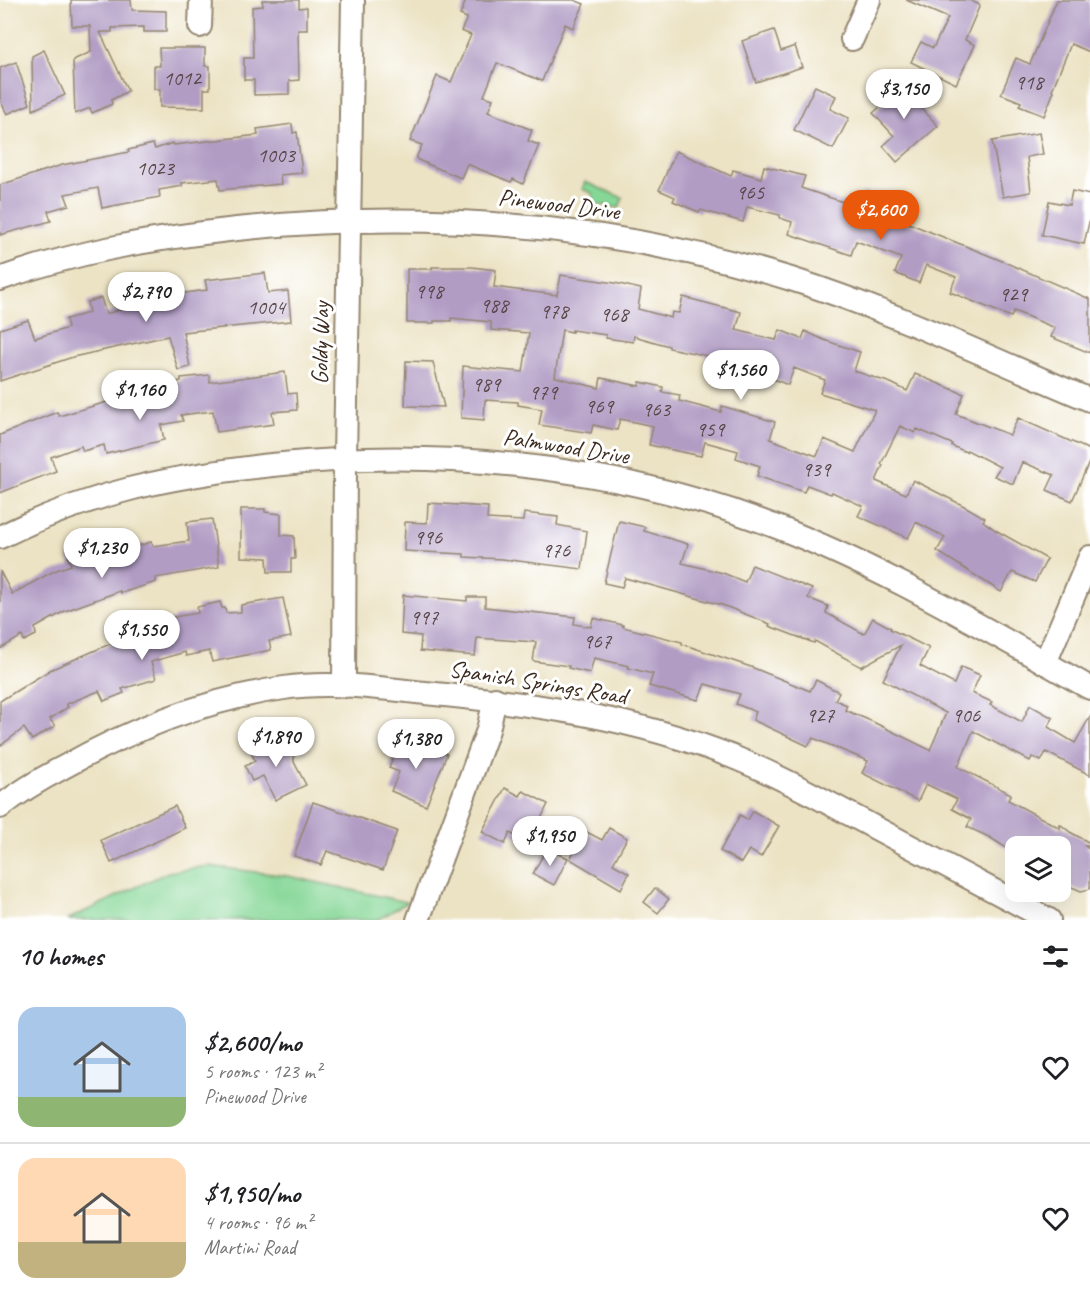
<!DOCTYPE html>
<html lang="en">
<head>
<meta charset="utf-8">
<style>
  :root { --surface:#fff; --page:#f2f2f2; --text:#202124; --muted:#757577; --line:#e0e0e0; --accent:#ea580c }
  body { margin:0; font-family:Caveat,sans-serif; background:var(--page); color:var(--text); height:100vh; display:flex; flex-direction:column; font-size:22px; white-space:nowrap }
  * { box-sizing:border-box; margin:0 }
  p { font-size:20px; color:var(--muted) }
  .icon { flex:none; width:33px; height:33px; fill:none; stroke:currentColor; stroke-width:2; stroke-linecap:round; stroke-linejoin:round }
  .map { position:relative; height:920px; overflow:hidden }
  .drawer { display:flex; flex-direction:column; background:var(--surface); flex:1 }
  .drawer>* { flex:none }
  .buttons { position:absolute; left:1005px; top:836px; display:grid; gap:12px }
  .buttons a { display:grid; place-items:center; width:66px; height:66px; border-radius:12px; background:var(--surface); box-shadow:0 6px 24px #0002; font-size:30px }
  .price { position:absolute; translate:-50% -51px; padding:0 14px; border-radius:21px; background:#fff; color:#222; font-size:20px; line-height:39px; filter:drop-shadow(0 2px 3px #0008) }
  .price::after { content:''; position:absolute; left:50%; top:36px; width:18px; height:14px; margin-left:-9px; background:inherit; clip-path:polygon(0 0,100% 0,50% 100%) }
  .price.on { background:var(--accent); color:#fff }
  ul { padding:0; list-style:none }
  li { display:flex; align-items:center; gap:18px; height:150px; padding:0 18px }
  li+li { border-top:2px solid var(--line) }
  li span { display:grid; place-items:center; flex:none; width:168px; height:120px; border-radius:18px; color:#555 }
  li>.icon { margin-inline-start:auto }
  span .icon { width:72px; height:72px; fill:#fffc; stroke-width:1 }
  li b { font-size:26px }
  h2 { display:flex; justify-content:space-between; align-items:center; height:72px; padding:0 18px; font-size:26px }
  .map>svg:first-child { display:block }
  .green { fill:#86d797; stroke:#60805a; stroke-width:1.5 }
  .building { fill:#b19cc4; fill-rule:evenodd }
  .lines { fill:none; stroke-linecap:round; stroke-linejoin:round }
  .minor-casing { stroke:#948671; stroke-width:26 }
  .minor { stroke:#fff; stroke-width:22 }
  .labels { text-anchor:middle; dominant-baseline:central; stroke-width:6; stroke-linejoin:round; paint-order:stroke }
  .number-label { font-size:21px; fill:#584648 }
  .street-label { font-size:24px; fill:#3b2a1e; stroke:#fff }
</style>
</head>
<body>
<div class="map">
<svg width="1090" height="920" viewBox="0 0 1090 920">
  <rect width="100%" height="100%" fill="#fff"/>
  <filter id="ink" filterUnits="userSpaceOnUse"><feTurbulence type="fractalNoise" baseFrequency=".0167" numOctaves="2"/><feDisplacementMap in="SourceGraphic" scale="12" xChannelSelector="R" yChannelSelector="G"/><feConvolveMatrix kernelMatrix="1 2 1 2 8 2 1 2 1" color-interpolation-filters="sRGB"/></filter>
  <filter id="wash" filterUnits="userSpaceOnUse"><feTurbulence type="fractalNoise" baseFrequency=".008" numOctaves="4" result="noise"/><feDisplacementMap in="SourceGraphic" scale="24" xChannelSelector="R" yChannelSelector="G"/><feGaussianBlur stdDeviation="1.35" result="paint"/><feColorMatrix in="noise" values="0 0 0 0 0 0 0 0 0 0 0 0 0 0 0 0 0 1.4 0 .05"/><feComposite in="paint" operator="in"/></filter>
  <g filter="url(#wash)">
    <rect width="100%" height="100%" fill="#ece3c4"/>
    <g class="green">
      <path d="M585 182 623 198 619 208 594 204 592 193 582 189Z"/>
      <path d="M208 866 288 876 407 902 378 920H67L168 872Z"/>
    </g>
    <g id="blocks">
      <g class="building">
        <path d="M71 0H131L132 10 166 11V32H144V27L112 28V32H100L128 91 111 100 112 104 92 113 90 108 75 114 73 60 91 52 90 26H72Z"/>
        <path d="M262 0H299V8L307 7V30H298L299 80 289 81V94L254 95V80H244V58H253L252 7 263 6Z"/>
        <path d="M466 0H574L584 4 573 28 565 24 542 81 497 63 484 96 493 99 488 112 532 130 528 141 539 145 523 184 513 179 511 182 467 164 461 178 418 160 416 158 422 145 410 141 437 76 451 82 471 35 461 31 467 18 460 15Z"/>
        <path d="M906 0H969L980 5 965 40 975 45 956 84 911 62 921 42 933 48 948 18Z"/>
        <path d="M1057 0H1090V52L1071 44 1052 90 1054 91 1044 116 1019 106 1021 102 1001 94 1016 58 1030 64Z"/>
        <path d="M774 30 781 51 795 46 802 67 756 82 742 41Z"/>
        <path d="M159 48H205V66H210V89H204V108L160 107V89H154V66H160Z"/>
        <path d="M44 50 65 95 33 110 32 56Z"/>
        <path d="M16 62 30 104 7 114 0 100V68Z"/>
        <path d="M904 78 921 98 916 102 938 126 897 162 883 146 894 136 873 113 886 102 882 98Z"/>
        <path d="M815 86 836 96 830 109 849 118 833 149 794 130Z"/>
        <path d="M292 124 293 133 297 132 302 173 280 175 281 184 220 190 218 179 182 183V186L159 190 160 197 102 208 98 188 65 194 69 205 48 211 51 221 0 235V185L62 165 129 152 128 150 153 144 155 149 173 143 174 145 258 135 257 129Z"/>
        <path d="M1039 133 1043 154 1027 157 1031 192 1003 197 992 141Z"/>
        <path d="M676 151 731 176 733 170 761 178 764 166 805 176 801 188 858 207 863 192 891 202 886 214 995 258 1090 299V353L1051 337 1055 328 1014 311 1011 317 950 292 956 277 926 265 919 283 895 273 901 258 856 241 851 255 789 234 792 222 780 218V215L747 207 743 222 701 210 699 212 673 201 675 197 659 190Z"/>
        <path d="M1072 191 1090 195V218L1084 244 1042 235 1049 201 1069 205Z"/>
        <path d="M432 267H472L496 270 494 287 557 295 561 275 615 283 641 289 638 309 671 318 672 312 679 313 683 297 741 312 736 330 776 340 780 330 802 339 805 331 824 340 860 352 854 371 891 383 907 391 915 374 964 394 956 414 1010 435 1018 418 1090 450V460L1072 501 1047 490 1054 475 1022 462 1013 484 994 476 1000 467 967 450 966 452 952 446V444L917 429 915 433 900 426 881 464 883 465 876 481 906 494 913 480 968 508 985 518 983 521 997 531 1047 559 1035 582 1012 572 1001 592 937 551 945 537 916 522 908 538 858 516 863 506 832 492 831 494 807 485 804 492 757 476 760 466 736 458 738 451 705 442 701 456 649 445 653 426 620 419 617 430 593 425 591 433 539 425 542 409 518 405V402L485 400 484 420 461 418 463 366 523 372 529 333 491 330V322L451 318V321H434V323H407V269H432ZM562 330 572 332V330L606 335V338L633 342 634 336 669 346V348L708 356 707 360 747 371 748 369 788 385 794 368 825 380 820 393 875 410 855 452 824 439 817 456 770 439 775 422 722 406 721 412 679 401 680 395 662 392 663 387 640 382 639 386 601 378 599 388 555 377Z"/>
        <path d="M265 273 268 293 288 291 291 321 183 332 190 367 178 370 168 336 73 357 0 381V329L28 320 35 338 68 328 66 319 89 313 87 302 101 298 106 314 123 309 120 294 146 288 148 298 169 292 170 295 207 290 205 280Z"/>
        <path d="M406 361 433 362 444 407 405 406Z"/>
        <path d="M285 372 288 394 296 393 297 410 272 412 274 424 217 432 213 411 181 415 183 421 161 425 164 440 106 454 104 445 83 451 81 446 51 457 56 471 0 493V435L57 412 59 416 131 395 130 392 181 381V378L209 375 210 382Z"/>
        <path d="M428 503 488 507 487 519 523 521 524 513 558 517 557 525 587 531 582 569 502 559 464 557V554L404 551 405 522 427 523Z"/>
        <path d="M241 509H265V512L281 514V535L294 536 295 559H291V572H268L267 558 241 557Z"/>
        <path d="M212 519 219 567 155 578 156 582 121 593 120 591 65 611 35 628 36 635 24 641 22 636 0 649V571L12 594 54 571 71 565 68 557 124 539 128 549 151 542 153 546 189 541 187 522Z"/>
        <path d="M619 521 645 527 644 531 688 544 682 563 723 573 745 582 752 565 812 589 808 598 828 606 826 613 864 634 873 618 891 628 890 629 929 648 920 666 954 684 961 667 980 675 972 693 992 702 990 705 1022 722 1030 705 1053 718 1048 727 1075 743 1090 717V775L1046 752 1041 761 1032 757 1030 761 973 731 958 767 1011 794 1008 800 1060 828V824L1070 832 1090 843V846H1085L1090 850V889L1081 891 1060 882V846H1016V854L989 837 967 827 971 819 952 809 957 799 926 784 918 801 862 773 868 761 813 738 808 746 753 720 756 712 736 704 740 694 705 684 698 700 649 686 653 674 628 668 629 666 594 658 590 673 568 668 569 666 533 661 536 642 477 638 475 656 420 651 421 636 401 634 403 595 467 601V597H485V607L575 617 574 624 591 627 593 618 623 625V627L682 642V644L751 667 810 691 816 680 839 692 835 700 847 705 845 710 871 721 930 750 946 713 883 680 901 645 861 667 815 641 814 643 769 626 770 624 725 606 625 578 622 587 604 583Z"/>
        <path d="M283 598 291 637 269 641 271 650 212 662 209 651 186 656 185 652 151 662 156 679 122 689 124 693 104 701 99 691 66 704 68 707 50 719 55 726 32 740 24 728 0 746V701L50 670 119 640 118 636 174 619V617L198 613 197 607 220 602 222 608H225L226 613 241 612V605Z"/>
        <path d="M402 735 447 754 426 806 391 791 399 772 389 768Z"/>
        <path d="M282 736 294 755V762L306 785 275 800 263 776 252 781 245 766 255 761 251 752Z"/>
        <path d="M505 788 520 796 523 791 548 804 529 843 510 833 505 844 482 832Z"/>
        <path d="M313 802 397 831 383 870 327 851 321 865 294 856Z"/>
        <path d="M175 806 185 828 111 863 101 840Z"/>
        <path d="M753 811 779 826 761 857 749 850 741 863 720 851 740 815 748 820Z"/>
        <path d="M609 828 627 838 613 864 629 873 621 889 570 859 585 831 602 840Z"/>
        <path d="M546 849 568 858 554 885 533 874Z"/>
        <path d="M655 888 669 899 658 913 644 902Z"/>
      </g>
    </g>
  </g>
  <g filter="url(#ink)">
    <use href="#blocks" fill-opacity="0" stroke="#948671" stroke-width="1.5"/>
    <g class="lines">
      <g class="minor-casing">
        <g id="minor">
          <path d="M200 26 201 0"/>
          <path d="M852 39 869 0"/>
          <path d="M0 279C77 251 156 238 237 229 424 209 611 224 791 279 893 311 991 359 1090 400"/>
          <path d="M0 537C91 492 172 476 272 465 436 448 605 464 761 521 876 563 983 628 1090 688"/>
          <path d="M1045 663 1090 557"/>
          <path d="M344 686 345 459 353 0"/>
          <path d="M0 807C19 792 41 779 62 768 130 730 206 699 284 688 330 681 379 688 425 693 530 703 634 717 733 757 780 776 825 801 870 825 929 856 989 888 1049 920"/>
          <path d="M418 920 488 730 495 699"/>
        </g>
      </g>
      <use href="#minor" class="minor"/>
    </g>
  </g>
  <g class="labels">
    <g class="number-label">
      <text x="182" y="78">1012</text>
      <text x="1029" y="82">918</text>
      <text x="276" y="155">1003</text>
      <text x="155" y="168">1023</text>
      <text x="750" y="192">965</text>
      <text x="429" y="291">998</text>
      <text x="1013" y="294">929</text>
      <text x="494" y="305">988</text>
      <text x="266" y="307">1004</text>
      <text x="554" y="311">978</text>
      <text x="614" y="314">968</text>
      <text x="486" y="384">989</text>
      <text x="543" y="392">979</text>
      <text x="599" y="406">969</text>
      <text x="656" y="409">963</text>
      <text x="710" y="429">959</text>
      <text x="816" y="469">939</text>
      <text x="428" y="537">996</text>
      <text x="556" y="550">976</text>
      <text x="424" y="617">997</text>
      <text x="597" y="641">967</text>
      <text x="820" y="715">927</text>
      <text x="966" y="715">906</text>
    </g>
    <g class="street-label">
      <text transform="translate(559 204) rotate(7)">Pinewood Drive</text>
      <text transform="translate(320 343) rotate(-89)">Goldy Way</text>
      <text transform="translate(566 446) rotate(9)">Palmwood Drive</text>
      <text transform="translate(538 682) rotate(9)">Spanish Springs Road</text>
    </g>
  </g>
</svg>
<div class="buttons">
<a><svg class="icon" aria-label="layers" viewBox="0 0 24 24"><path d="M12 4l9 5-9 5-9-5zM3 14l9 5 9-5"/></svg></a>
</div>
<b class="price" style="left:904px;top:120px">$3,150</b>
<b class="price on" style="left:881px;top:241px">$2,600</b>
<b class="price" style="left:146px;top:323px">$2,790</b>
<b class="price" style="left:741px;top:401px">$1,560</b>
<b class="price" style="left:140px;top:421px">$1,160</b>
<b class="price" style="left:102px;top:579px">$1,230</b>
<b class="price" style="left:142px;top:661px">$1,550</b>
<b class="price" style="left:276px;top:768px">$1,890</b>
<b class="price" style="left:416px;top:770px">$1,380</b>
<b class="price" style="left:550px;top:867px">$1,950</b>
</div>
<section class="drawer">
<h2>10 homes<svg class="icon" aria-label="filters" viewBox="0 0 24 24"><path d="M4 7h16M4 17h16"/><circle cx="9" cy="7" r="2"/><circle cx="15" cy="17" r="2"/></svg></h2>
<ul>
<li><span style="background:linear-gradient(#a9c7e8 75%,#8fb573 0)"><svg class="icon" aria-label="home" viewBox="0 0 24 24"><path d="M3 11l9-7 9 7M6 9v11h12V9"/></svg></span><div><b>$2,600/mo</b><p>5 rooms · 123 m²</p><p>Pinewood Drive</p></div><svg class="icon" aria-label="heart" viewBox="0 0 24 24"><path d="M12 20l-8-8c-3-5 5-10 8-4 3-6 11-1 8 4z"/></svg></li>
<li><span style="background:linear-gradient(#ffd9b3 70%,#c2b280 0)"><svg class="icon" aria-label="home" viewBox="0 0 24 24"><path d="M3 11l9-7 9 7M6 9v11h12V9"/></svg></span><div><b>$1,950/mo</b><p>4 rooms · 96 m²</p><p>Martini Road</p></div><svg class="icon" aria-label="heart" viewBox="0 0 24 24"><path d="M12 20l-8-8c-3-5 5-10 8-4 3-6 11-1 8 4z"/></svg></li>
</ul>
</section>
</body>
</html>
